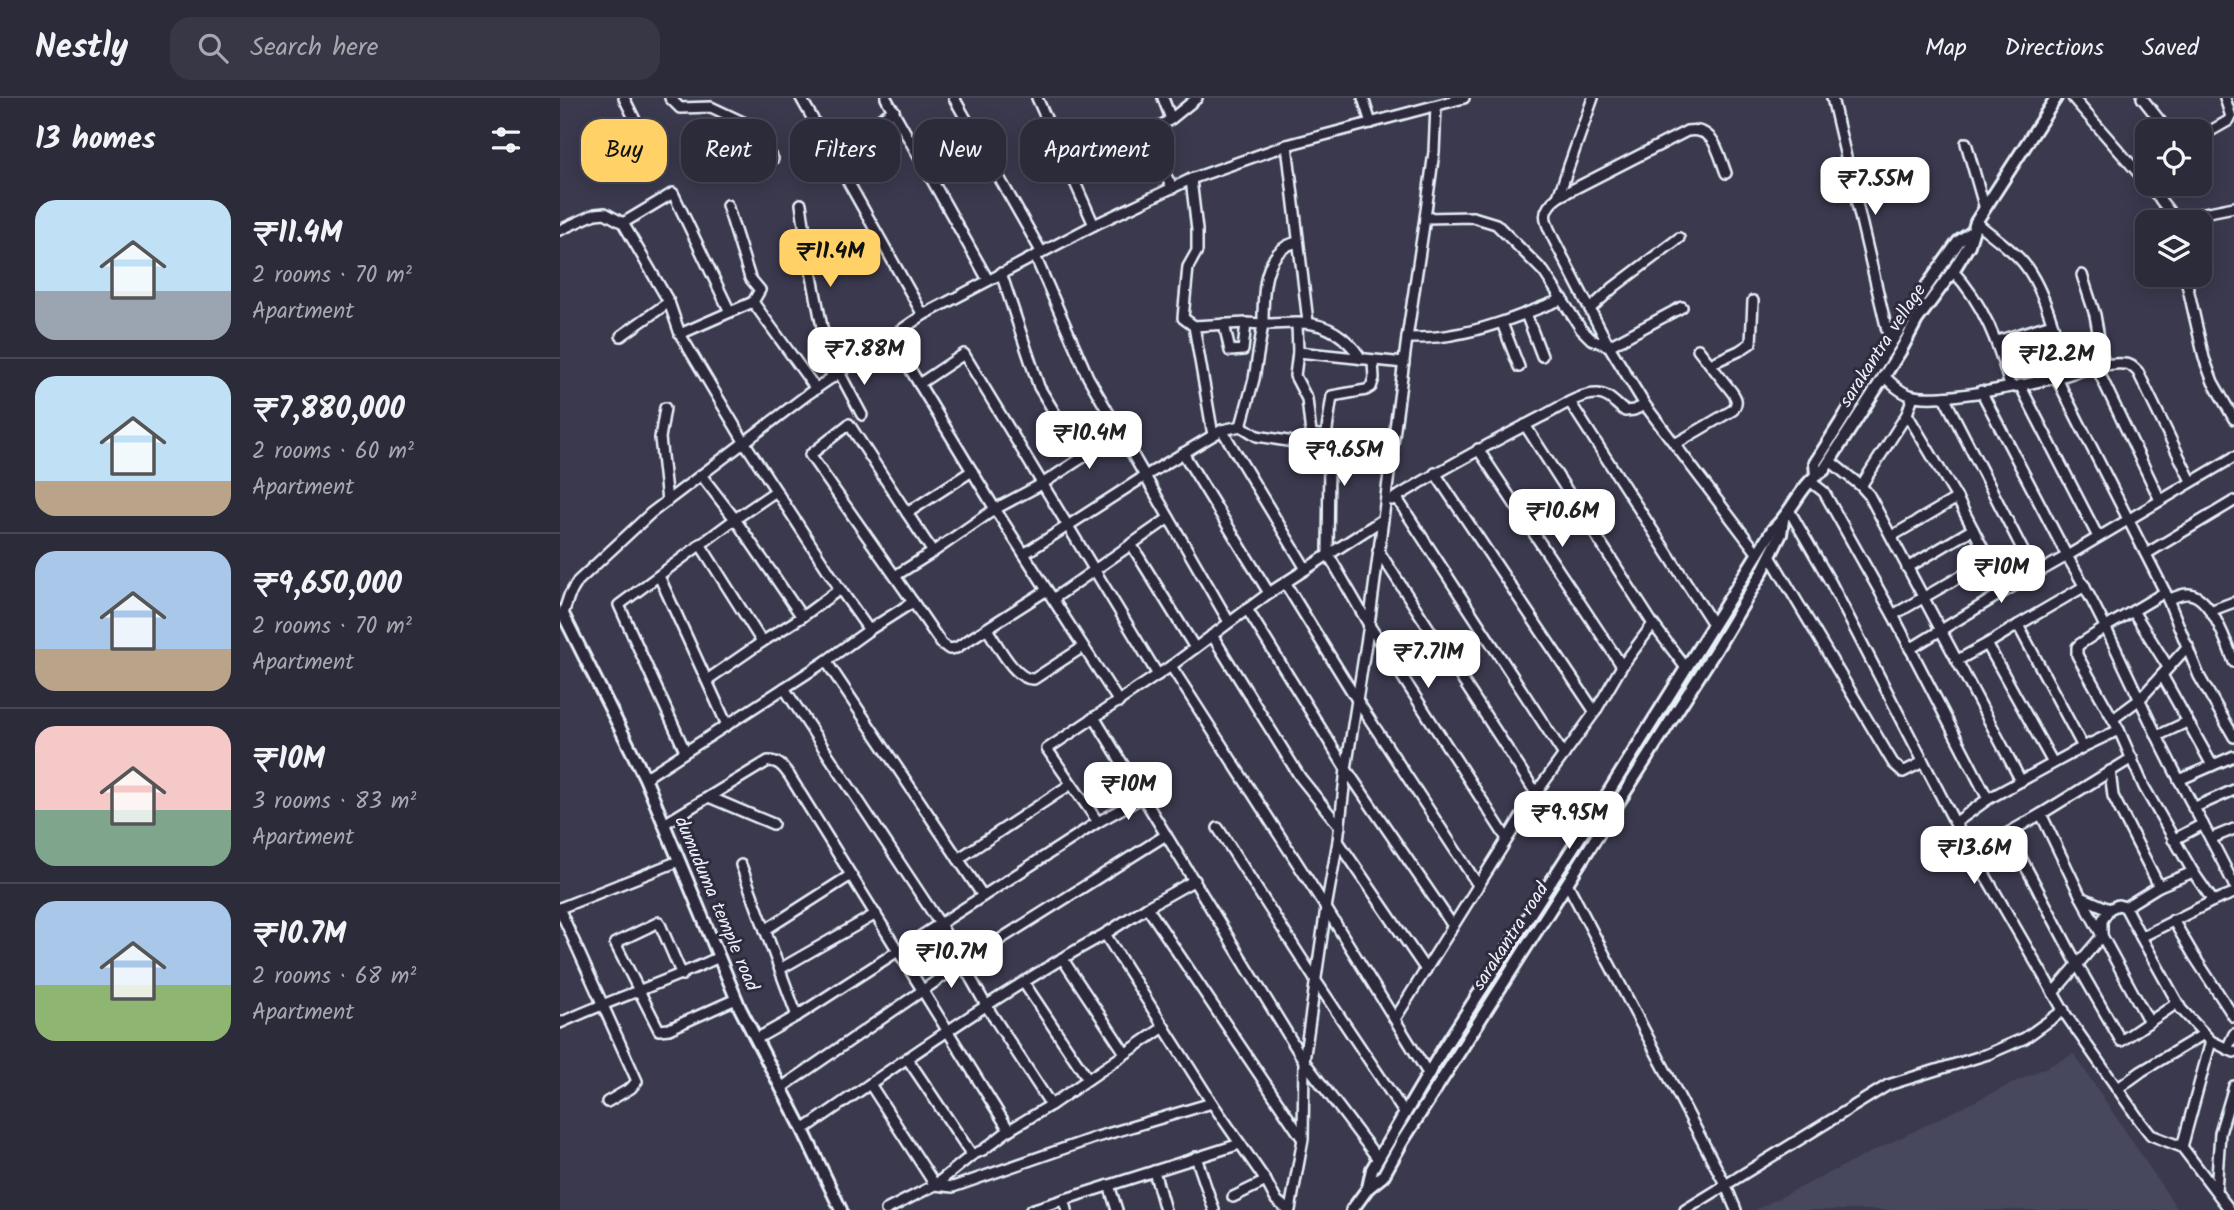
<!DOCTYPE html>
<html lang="en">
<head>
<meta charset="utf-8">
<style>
  :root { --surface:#2c2b3a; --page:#383745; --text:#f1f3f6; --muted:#a6a7af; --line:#484754; --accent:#ffd166 }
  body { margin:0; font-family:Kalam,sans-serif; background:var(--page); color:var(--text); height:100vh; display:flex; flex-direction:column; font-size:26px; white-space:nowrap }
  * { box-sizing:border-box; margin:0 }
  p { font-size:23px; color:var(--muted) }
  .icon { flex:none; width:38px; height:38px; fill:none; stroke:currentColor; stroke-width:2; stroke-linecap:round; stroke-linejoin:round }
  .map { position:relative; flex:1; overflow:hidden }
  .drawer { display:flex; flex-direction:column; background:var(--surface); width:560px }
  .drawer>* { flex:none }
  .top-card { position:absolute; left:21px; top:21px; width:665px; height:63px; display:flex; gap:14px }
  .buttons { position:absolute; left:1575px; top:21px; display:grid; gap:14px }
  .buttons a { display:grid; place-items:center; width:77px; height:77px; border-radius:14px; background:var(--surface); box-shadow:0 4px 18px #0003,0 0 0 2px var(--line); font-size:35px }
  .price { position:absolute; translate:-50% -60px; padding:0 16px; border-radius:14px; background:#fff; color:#222; font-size:23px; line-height:46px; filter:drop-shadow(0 2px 4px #0008) }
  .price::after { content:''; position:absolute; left:50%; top:42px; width:21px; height:16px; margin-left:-10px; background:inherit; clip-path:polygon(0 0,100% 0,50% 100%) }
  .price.active { background:var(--accent); color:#111 }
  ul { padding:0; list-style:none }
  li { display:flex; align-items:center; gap:21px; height:175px; padding:0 35px }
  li+li { border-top:2px solid var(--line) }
  li span { display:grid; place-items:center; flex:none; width:196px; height:140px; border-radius:21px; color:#555 }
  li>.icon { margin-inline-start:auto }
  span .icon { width:84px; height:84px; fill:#fffc; stroke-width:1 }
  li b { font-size:30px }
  h2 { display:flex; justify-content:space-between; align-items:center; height:84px; padding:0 35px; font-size:30px }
  .pill { padding:0 24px; border-radius:21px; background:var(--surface); box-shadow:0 4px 18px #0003,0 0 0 2px var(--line); font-size:24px; line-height:63px }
  .pill.active { background:var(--accent); color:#111 }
  header { display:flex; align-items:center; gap:42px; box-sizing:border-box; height:98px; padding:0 35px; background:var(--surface); border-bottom:2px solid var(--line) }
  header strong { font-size:33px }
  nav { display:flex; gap:38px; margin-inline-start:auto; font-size:24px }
  .search { width:490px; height:63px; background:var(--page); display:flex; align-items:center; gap:18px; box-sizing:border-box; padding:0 24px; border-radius:21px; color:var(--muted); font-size:26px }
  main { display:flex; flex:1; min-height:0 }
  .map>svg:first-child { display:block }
  .built { fill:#46465d }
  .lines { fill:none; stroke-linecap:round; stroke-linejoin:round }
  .minor-casing { stroke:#e8f1f8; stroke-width:14 }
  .tertiary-casing { stroke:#e8f1f8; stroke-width:16 }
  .minor { stroke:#2f2a3d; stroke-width:9 }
  .tertiary { stroke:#2f2a3d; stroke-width:10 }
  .labels { text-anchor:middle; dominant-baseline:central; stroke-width:6; stroke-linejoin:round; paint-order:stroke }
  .street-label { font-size:19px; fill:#e8f1f8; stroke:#2f2a3d }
</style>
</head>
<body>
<header>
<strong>Nestly</strong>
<div class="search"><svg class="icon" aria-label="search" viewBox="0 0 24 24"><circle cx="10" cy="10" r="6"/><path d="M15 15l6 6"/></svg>Search here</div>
<nav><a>Map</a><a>Directions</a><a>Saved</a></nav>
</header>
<main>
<section class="drawer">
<h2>13 homes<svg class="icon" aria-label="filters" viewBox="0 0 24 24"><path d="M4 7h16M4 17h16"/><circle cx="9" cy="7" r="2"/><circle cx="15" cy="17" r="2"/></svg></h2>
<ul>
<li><span style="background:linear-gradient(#bfe0f5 65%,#9aa5b1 0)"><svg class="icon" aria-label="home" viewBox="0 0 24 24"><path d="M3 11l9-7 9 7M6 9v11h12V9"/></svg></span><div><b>₹11.4M</b><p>2 rooms · 70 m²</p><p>Apartment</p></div></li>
<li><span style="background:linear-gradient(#bfe0f5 75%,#b9a48a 0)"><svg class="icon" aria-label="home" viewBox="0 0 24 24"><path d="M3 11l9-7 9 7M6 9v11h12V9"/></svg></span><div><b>₹7,880,000</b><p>2 rooms · 60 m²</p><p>Apartment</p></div></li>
<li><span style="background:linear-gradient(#a9c7e8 70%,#b9a48a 0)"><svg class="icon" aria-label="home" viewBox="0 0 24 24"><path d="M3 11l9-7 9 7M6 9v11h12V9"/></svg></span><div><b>₹9,650,000</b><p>2 rooms · 70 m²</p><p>Apartment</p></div></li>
<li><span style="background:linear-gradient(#f6c9c9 60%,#7fa58c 0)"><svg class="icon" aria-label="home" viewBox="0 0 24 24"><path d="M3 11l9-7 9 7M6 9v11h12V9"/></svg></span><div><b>₹10M</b><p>3 rooms · 83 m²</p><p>Apartment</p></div></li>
<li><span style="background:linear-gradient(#a9c7e8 60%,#8fb573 0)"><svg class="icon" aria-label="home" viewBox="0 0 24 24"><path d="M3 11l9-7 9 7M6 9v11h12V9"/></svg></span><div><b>₹10.7M</b><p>2 rooms · 68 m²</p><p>Apartment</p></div></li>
</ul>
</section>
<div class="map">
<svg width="1674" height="1112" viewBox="0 0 1674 1112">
  <rect width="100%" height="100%" fill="#3b394e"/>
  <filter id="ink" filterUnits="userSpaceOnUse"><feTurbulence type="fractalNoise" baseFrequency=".0143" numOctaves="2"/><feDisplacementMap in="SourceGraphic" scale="14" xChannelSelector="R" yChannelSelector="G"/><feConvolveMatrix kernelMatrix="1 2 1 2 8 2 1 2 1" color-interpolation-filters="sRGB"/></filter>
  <g filter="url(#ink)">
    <path class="built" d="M1514 956 1618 1112H1195L1382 1019Z"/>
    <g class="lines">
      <g class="minor-casing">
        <g id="minor">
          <path d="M64 0 84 40"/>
          <path d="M110 0 120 10 151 9 183 24 213 61"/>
          <path d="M241 0 363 217"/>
          <path d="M326 0 428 182"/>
          <path d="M394 0 482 155"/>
          <path d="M477 0 534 127"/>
          <path d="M603 0 611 21"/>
          <path d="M803 0 811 25"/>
          <path d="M1272 0 1330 245"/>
          <path d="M1513 0 1587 85"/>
          <path d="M1582 0 1608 33"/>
          <path d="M1640 39 1668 23 1671 19 1665 0"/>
          <path d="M1406 45 1425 111"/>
          <path d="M727 47 748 224"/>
          <path d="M271 53 334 12"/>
          <path d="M1166 75C1158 55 1155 28 1127 33L998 99C979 114 985 122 994 142L1049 248 1085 307 1198 456"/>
          <path d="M631 81 637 132V153L628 169 623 220 634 228"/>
          <path d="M1588 86 1609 113 1614 124"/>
          <path d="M613 90 590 51 588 39 591 34 611 21 637 0"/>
          <path d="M998 99 1033 0"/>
          <path d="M241 106 250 168 272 280"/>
          <path d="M167 107 190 180 200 192 193 204 256 291"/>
          <path d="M865 120 913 119 936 126 984 174 1021 231 1031 241 1049 248 1122 209"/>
          <path d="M1613 121 1674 109"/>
          <path d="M1416 124C1430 136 1446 147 1459 160 1483 184 1499 244 1506 277"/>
          <path d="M63 125 113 95 170 214"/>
          <path d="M0 132 35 116 45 115 63 125 109 204 120 236"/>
          <path d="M475 158 528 279 669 524"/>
          <path d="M1393 173C1424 206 1439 247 1450 288"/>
          <path d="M441 175 479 289 522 360"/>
          <path d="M1522 177 1535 217 1544 268"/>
          <path d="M1625 177 1644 260 1653 284 1674 321"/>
          <path d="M193 204 120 236 185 345 280 491 242 519"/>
          <path d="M1030 211 1054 189 1119 140"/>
          <path d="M966 216 982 258"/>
          <path d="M942 225 959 269"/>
          <path d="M664 226 670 253 683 252 686 225"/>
          <path d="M737 226 738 254 735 278 747 301 751 336"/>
          <path d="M61 238 109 204"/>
          <path d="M330 238 435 411 559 604"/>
          <path d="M847 240C861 240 877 240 891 237 930 231 966 215 1003 201"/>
          <path d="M1437 243 1492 226"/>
          <path d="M738 254 844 265"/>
          <path d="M1150 266 1179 253 1191 245 1193 203"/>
          <path d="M1536 268 1600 402"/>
          <path d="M279 274 302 317"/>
          <path d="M1324 278C1332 286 1340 294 1350 297 1378 306 1475 285 1506 277 1525 272 1545 264 1565 266 1571 266 1574 270 1578 274L1631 383"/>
          <path d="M1496 279 1605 494 1639 578 1674 639"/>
          <path d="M359 286 404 256 598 577"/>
          <path d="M1460 287 1538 439"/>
          <path d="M1421 293 1507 458 1674 359"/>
          <path d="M1384 299 1475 476"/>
          <path d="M1010 304 1153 526"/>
          <path d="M105 310 100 340 107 403"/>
          <path d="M1347 316 1397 400 1445 493 1507 458C1542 516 1568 579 1598 640 1622 690 1650 737 1674 787"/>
          <path d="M681 328 697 338 746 346 751 336 766 338 799 349"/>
          <path d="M662 332 681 328 694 281 703 226C734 226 757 219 783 240 791 247 796 252 801 261"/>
          <path d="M653 337 634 228 686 225 703 226C703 197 702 151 738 144"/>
          <path d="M766 338 772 298 806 292 811 289 814 280 813 264"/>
          <path d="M1115 346 1173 312C1178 304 1177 301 1172 294L1138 251"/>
          <path d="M918 351 1062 568"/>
          <path d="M831 353C803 351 795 349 769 363L768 456 809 527 947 741"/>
          <path d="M623 355 709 495"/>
          <path d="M1270 363 1301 388 1309 397 1461 683"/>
          <path d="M875 375 1035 614"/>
          <path d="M1250 383 1264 394 1333 517 1428 701 1395 725"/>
          <path d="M1301 388 1347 316 1353 298"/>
          <path d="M836 399 1004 657"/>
          <path d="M832 402C880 372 929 346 979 320 996 312 1019 295 1038 296 1050 297 1056 307 1065 313L1074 312 1085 307"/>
          <path d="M1229 412 1271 485 1395 725 1506 917 1580 1023 1591 1037 1622 1049 1670 1112"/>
          <path d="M347 415 373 454 435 411 482 386 560 335"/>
          <path d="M1332 438 1397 400"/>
          <path d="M140 446 202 544 147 582"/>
          <path d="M571 446 635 550"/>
          <path d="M818 452 976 695"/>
          <path d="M464 456 585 378 662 332 746 471"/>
          <path d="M1586 456 1674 403"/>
          <path d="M1210 458 1333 665 1343 674 1363 664"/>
          <path d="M1347 470 1413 431"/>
          <path d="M99 478 167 627"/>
          <path d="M335 478 373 454"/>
          <path d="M725 485 797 602 918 787"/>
          <path d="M280 491 309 532 353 504 250 357 289 326 347 415 412 373"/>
          <path d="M1605 494 1546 529 1520 546 1517 549V557L1559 632 1584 689 1633 774 1653 803 1674 795"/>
          <path d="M493 501 609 420"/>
          <path d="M1608 502C1615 499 1622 495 1629 496 1651 498 1667 546 1674 564"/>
          <path d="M353 504 381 545 389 551 396 550 487 492"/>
          <path d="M687 511 786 671 893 828"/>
          <path d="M1573 513 1608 569"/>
          <path d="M1650 513 1674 504"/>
          <path d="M3 516 9 498 18 483 91 415 248 296 363 217 534 127 631 81 727 47 904 0"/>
          <path d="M1333 517 1429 462"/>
          <path d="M1093 526 1126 570"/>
          <path d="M1458 527 1525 488"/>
          <path d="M427 531C437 545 455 583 474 581L523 549"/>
          <path d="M652 537 740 679 780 729"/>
          <path d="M202 544 242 519 175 421 216 393"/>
          <path d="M1427 546 1458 527 1523 649"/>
          <path d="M1350 551 1445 493"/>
          <path d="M1398 562 1427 546 1493 665"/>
          <path d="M266 563 309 532"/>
          <path d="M611 568 766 810 869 977"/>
          <path d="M1602 577 1652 667"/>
          <path d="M224 590 380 826 427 909 491 1007"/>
          <path d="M534 619 744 963 818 1061"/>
          <path d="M1553 621 1580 601 1628 548"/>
          <path d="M1597 638 1627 624"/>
          <path d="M125 653 59 507 175 421 141 377"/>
          <path d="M1550 673 1553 698 1599 788"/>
          <path d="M85 680 266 563 423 798"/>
          <path d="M1619 682 1674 658"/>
          <path d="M149 699 213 726"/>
          <path d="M1428 701 1523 649 1559 632"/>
          <path d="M1633 710 1674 692"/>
          <path d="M1481 716 1572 660"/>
          <path d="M538 724 583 699"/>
          <path d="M104 726 208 663C219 663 223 669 229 677L449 1032"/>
          <path d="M658 730 756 883 845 1016"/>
          <path d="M1448 735 1481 716 1521 799 1589 924"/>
          <path d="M1652 740 1674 731"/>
          <path d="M1613 742 1643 726"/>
          <path d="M778 743 866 872"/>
          <path d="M1413 756 1448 735 1517 866 1561 943 1617 905"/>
          <path d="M398 761 511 686"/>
          <path d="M181 767 237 918"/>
          <path d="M635 782 587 809 742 1040"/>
          <path d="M1007 785 1166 1088 1176 1112"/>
          <path d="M1521 799 1549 811 1558 807 1565 809 1599 788 1633 774"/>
          <path d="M1653 803 1581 839 1621 911 1651 943 1674 954"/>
          <path d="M1565 809 1581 839"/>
          <path d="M0 810 119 763"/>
          <path d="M0 812 77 983 71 990 47 1004"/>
          <path d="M1613 822 1634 858 1674 919"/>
          <path d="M205 832 291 777"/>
          <path d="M545 836 587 809"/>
          <path d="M502 860 565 955"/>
          <path d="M220 871 316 816"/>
          <path d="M122 877 99 824 55 845 99 932 109 931 176 901"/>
          <path d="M464 885 528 981"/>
          <path d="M1493 895 1542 838V823L1549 811"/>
          <path d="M835 921 976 695 1035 614 1062 568 1093 526 965 327"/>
          <path d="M0 925C52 901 107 884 159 859"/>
          <path d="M196 941 237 918 538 724 487 651 611 568 709 495 822 422"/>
          <path d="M1667 951 1674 936"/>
          <path d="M347 960 412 1057"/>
          <path d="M310 986 375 1087 393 1089 537 1039 652 1005 706 1083"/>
          <path d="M221 990 401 866 606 737"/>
          <path d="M1557 991 1582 973 1644 936"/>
          <path d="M243 1032C342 964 440 894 545 836L652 1005"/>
          <path d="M1622 1049 1651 943"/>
          <path d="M636 1059 654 1112"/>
          <path d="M594 1073 605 1112"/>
          <path d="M549 1087 557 1112"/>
          <path d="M1656 1093 1660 1035 1674 988"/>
          <path d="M673 1099 706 1083 716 1102 728 1112"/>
          <path d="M504 1101 507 1112"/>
          <path d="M326 1112 375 1087 412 1057 423 1052 449 1032 491 1007 604 929"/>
          <path d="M471 1112 680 1046"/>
          <path d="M730 1112 743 1041 744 963 766 810 778 743 786 671 809 527 847 240 865 120 874 54 876 8"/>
          <path d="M1125 1112 1328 987 1428 956 1465 940 1504 912"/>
        </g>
      </g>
      <g class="tertiary-casing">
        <g id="tertiary">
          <path d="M1256 377 1255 365 1364 192 1399 143 1412 134"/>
          <path d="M0 517 3 516 85 680 180 910 243 1032 281 1112"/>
          <path d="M808 1090 812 1071 883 951 1043 703 1213 431C1233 414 1240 386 1264 372L1341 252 1357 222 1393 173 1409 147 1416 124 1496 0"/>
          <path d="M792 1112 808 1090 823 1078 842 1044 1157 550 1201 476 1221 436 1223 422"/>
        </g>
      </g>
      <use href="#minor" class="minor"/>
      <use href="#tertiary" class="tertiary"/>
    </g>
  </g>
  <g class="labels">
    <g class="street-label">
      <text transform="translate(1323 248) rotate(-57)">sarakantra vellage</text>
      <text transform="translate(156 806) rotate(67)">dumuduma temple road</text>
      <text transform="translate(951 839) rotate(-57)">sarakantra road</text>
    </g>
  </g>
</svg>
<div class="buttons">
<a><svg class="icon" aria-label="locate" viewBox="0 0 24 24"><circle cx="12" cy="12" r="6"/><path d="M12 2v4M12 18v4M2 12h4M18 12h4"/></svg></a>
<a><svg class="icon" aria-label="layers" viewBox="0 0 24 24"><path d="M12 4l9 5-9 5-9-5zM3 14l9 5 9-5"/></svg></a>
</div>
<b class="price" style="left:1315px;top:119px">₹7.55M</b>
<b class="price active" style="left:270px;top:191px">₹11.4M</b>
<b class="price" style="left:304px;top:289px">₹7.88M</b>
<b class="price" style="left:1496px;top:294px">₹12.2M</b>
<b class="price" style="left:529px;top:373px">₹10.4M</b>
<b class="price" style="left:784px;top:390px">₹9.65M</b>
<b class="price" style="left:1002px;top:451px">₹10.6M</b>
<b class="price" style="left:1441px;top:507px">₹10M</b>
<b class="price" style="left:868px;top:592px">₹7.71M</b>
<b class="price" style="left:568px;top:724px">₹10M</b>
<b class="price" style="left:1009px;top:753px">₹9.95M</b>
<b class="price" style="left:1414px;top:788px">₹13.6M</b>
<b class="price" style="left:391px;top:892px">₹10.7M</b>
<div class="top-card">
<a class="pill active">Buy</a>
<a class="pill">Rent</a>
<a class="pill">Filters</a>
<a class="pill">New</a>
<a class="pill">Apartment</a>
</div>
</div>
</main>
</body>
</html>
